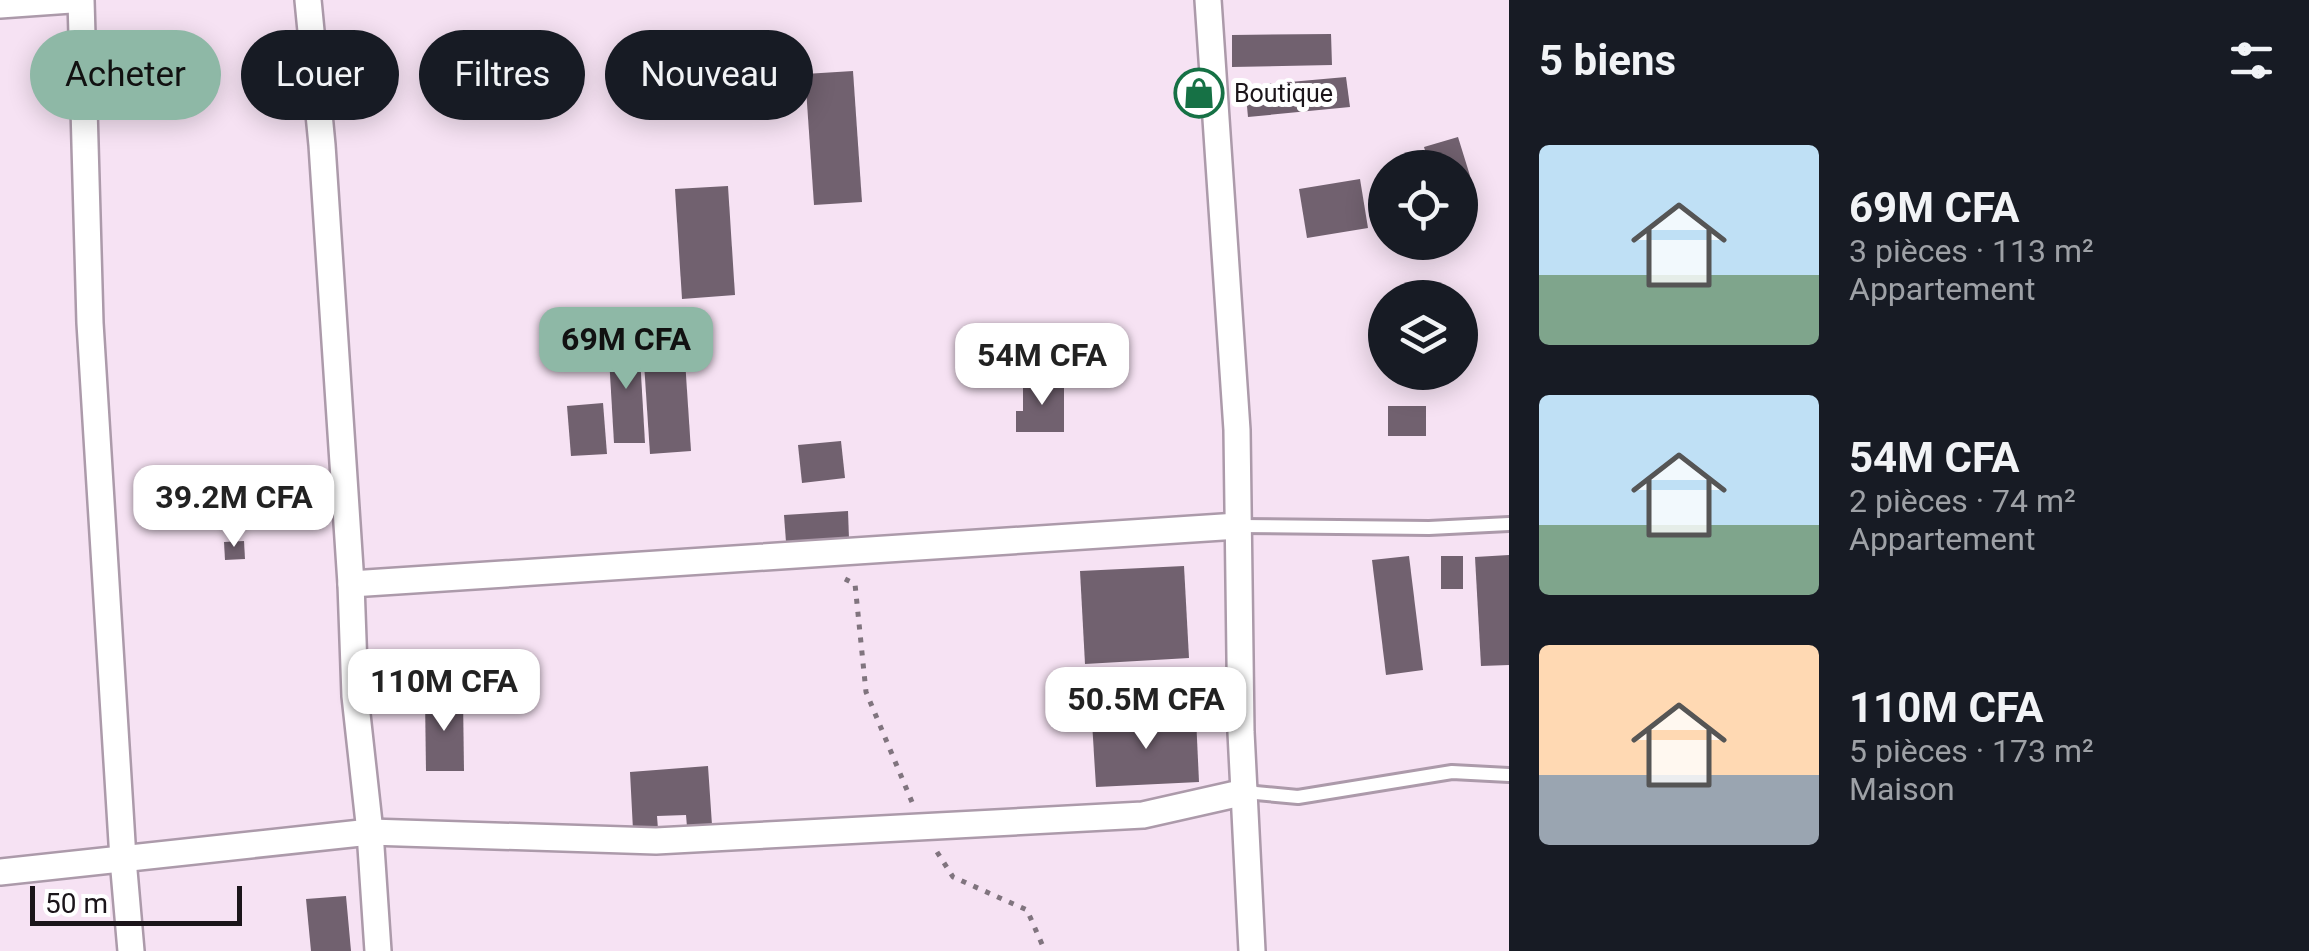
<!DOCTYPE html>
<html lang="fr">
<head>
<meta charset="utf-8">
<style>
  :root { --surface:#171b24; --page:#242831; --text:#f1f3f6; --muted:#9ea1a6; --accent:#8eb8a6 }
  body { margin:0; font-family:Roboto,sans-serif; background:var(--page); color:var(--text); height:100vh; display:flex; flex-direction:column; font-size:38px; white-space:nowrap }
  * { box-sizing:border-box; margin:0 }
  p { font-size:32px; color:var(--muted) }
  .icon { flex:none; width:55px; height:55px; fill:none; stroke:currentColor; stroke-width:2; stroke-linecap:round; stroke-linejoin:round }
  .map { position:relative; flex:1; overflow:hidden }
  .sheet { display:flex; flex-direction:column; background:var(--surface); width:800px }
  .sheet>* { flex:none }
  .banner { position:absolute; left:30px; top:30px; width:950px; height:90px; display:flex; gap:20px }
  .controls { position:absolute; left:1368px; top:150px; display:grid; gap:20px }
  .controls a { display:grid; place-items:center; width:110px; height:110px; border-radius:50%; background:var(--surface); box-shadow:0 5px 25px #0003; font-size:50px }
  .scale { position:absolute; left:30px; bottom:25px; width:212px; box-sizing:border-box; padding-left:10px; border:5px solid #1b151a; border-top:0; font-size:28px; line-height:35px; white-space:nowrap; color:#1b151a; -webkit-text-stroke:8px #fff; paint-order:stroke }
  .price { position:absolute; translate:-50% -85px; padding:0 22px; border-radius:20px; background:#fff; color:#222; font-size:32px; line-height:65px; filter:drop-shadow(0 2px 5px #0008) }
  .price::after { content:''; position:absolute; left:50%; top:60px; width:30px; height:22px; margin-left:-15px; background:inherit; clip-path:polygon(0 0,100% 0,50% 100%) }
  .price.selected { background:var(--accent); color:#111 }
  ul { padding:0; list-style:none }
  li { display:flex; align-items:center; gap:30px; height:250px; padding:0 30px }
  li span { display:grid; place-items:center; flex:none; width:280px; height:200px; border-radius:10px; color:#555 }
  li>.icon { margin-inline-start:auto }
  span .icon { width:120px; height:120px; fill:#fffc; stroke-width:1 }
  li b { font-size:42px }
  h2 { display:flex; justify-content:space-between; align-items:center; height:120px; padding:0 30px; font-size:42px }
  .chip { padding:0 35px; border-radius:45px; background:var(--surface); box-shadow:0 5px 25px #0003; font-size:35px; line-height:90px }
  .chip.selected { background:var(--accent); color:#111 }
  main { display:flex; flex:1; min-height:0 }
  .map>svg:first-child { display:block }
  .building { fill:#71616f }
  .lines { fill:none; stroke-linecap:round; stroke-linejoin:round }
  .lane-casing { stroke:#ac9aaa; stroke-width:18 }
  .street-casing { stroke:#ac9aaa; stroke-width:30 }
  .path { stroke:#80747e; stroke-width:5; stroke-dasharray:5 8; stroke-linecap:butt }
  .lane { stroke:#fff; stroke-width:12 }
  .street { stroke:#fff; stroke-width:25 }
  .labels { text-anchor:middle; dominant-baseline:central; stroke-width:10; stroke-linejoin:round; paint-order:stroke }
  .poi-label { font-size:25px; fill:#1b151a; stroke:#fff; text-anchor:start }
</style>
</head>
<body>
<main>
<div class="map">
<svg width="1509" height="951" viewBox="0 0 1509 951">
  <rect width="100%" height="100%" fill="#f6e2f3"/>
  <g class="building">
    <path d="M1331 34 1332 65 1232 67V35Z"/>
    <path d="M853 71 862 202 814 205 805 74Z"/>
    <path d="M1346 77 1350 107 1248 117 1245 86Z"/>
    <path d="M1458 137 1471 179 1460 182V168H1430L1424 147Z"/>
    <path d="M1360 179 1368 228 1307 238 1299 189Z"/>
    <path d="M728 186 735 295 682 299 675 189Z"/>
    <path d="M608 340H639L645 443H614Z"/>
    <path d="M684 345 691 451 650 454 643 348Z"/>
    <path d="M1023 382H1064V432H1016V411H1023Z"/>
    <path d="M603 403 607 454 571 456 567 406Z"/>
    <rect x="1388" y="406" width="38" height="30"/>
    <path d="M841 441 845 478 802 483 798 445Z"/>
    <path d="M848 511 849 539 786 542 784 515Z"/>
    <path d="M244 541 245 559 225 560 224 542Z"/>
    <path d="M1509 555V665L1481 666 1475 557Z"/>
    <path d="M1409 556 1423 670 1386 675 1372 560Z"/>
    <rect x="1441" y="556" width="22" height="33"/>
    <path d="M1184 566 1189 658 1085 664 1080 571Z"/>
    <path d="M425 697H463L464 771H426Z"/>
    <path d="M1196 717 1199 782 1096 787 1092 722Z"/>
    <path d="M708 766 712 825 687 827 686 815 657 816 658 829 633 830 630 772Z"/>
    <path d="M346 896 351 951H311L306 899Z"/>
  </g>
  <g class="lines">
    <g class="lane-casing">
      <g id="lane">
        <path d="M1238 526 1429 528 1509 524"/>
        <path d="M1245 792 1298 797 1452 772 1509 775"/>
      </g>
    </g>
    <g class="street-casing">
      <g id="street">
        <path d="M81 0 90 323 123 859 131 951"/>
        <path d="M308 0 322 145 351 584 355 696 370 832 378 951"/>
        <path d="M1208 0 1237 430 1241 732 1252 951"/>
        <path d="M0 5 71 0"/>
        <path d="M351 584 1238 526"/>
        <path d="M0 872 370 832 656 841 1143 815 1245 792"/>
      </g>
    </g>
    <g class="path">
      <path d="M845 579 855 584 866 692 912 802"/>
      <path d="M937 852 953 877 1027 910 1045 951"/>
    </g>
    <use href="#lane" class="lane"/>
    <use href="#street" class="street"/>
  </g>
  <defs>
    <g id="shop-ring" transform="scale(2.5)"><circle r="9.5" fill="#fff" stroke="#167145" stroke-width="1.5"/><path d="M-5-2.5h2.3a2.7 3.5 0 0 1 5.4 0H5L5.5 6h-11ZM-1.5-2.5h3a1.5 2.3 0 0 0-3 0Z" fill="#167145"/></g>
  </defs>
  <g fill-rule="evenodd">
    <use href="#shop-ring" x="1199" y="93"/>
  </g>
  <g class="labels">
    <g class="poi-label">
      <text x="1234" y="93">Boutique</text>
    </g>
  </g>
</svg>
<div class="controls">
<a><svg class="icon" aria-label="locate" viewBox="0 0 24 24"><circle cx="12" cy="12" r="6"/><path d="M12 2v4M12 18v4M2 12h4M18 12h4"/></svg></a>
<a><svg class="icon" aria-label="layers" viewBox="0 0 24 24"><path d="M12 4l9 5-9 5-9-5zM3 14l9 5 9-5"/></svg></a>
</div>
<div class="scale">50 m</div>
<b class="price selected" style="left:626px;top:392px">69M CFA</b>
<b class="price" style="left:1042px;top:408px">54M CFA</b>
<b class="price" style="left:234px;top:550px">39.2M CFA</b>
<b class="price" style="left:444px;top:734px">110M CFA</b>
<b class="price" style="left:1146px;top:752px">50.5M CFA</b>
<div class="banner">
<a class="chip selected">Acheter</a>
<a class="chip">Louer</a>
<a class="chip">Filtres</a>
<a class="chip">Nouveau</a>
</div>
</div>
<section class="sheet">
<h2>5 biens<svg class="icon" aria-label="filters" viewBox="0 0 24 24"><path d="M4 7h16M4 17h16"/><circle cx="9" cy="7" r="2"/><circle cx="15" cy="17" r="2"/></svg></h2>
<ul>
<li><span style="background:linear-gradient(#bfe0f5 65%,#7fa58c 0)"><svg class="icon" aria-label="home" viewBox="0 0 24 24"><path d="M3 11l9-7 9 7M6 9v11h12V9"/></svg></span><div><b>69M CFA</b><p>3 pièces · 113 m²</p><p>Appartement</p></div></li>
<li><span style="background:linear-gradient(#bfe0f5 65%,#7fa58c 0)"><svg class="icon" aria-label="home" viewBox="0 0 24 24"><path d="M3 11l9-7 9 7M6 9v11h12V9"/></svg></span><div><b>54M CFA</b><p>2 pièces · 74 m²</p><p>Appartement</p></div></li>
<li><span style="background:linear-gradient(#ffd9b3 65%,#9aa5b1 0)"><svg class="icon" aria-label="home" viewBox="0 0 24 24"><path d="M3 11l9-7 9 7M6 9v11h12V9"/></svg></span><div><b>110M CFA</b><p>5 pièces · 173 m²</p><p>Maison</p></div></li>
</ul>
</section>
</main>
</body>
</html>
